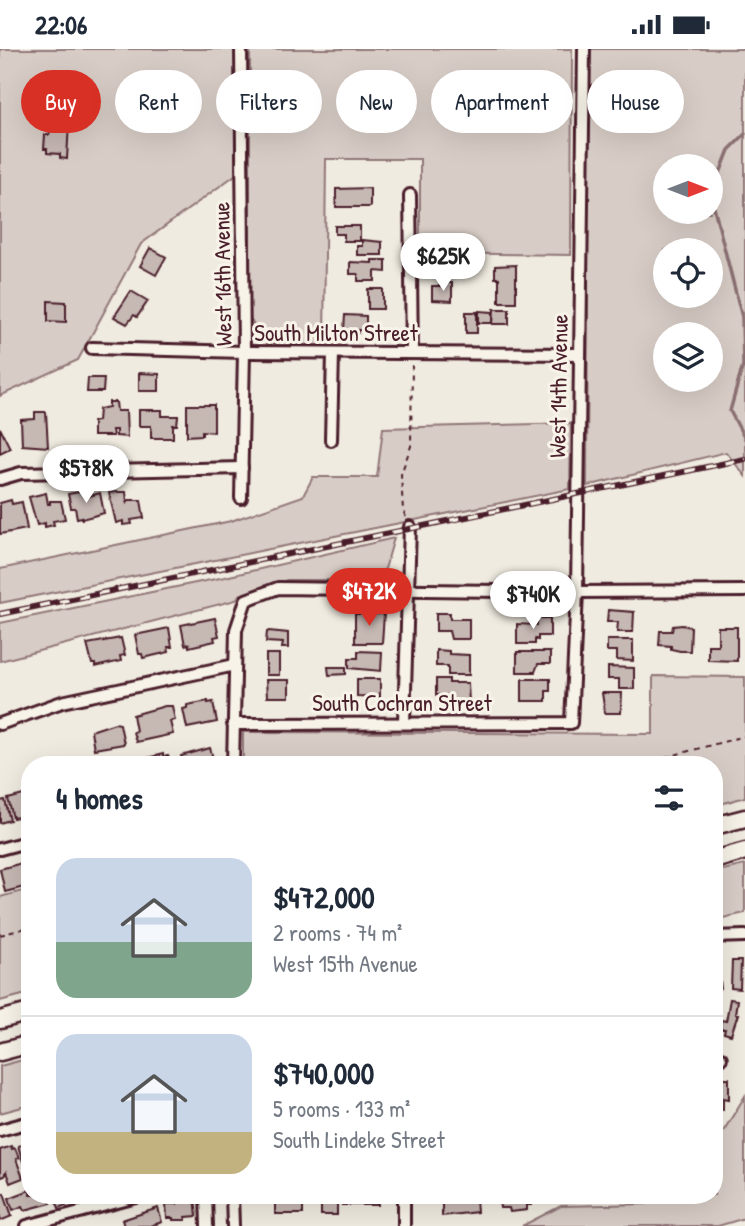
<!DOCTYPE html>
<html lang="en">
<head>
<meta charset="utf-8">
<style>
  :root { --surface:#fff; --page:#f2f2f3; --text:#1f2937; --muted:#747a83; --line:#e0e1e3; --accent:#d93025 }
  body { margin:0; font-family:"Patrick Hand",sans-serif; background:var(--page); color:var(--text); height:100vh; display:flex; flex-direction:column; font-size:26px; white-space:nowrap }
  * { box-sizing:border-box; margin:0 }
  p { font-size:23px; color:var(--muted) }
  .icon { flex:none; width:38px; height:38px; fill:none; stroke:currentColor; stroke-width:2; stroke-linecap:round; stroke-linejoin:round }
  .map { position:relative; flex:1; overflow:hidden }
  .drawer { position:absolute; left:21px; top:707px; width:702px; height:448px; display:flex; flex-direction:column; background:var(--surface); border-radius:28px; box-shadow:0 7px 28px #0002 }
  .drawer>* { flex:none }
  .banner { position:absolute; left:21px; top:21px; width:704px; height:63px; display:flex; gap:14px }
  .needle { width:46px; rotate:90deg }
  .fabs { position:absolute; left:653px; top:105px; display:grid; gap:14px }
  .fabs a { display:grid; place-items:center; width:70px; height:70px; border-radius:50%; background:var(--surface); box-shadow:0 7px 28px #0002; font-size:35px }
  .price { position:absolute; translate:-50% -60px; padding:0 16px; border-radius:24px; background:#fff; color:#222; font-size:23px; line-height:46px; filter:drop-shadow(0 2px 4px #0008) }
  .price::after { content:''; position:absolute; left:50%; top:42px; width:21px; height:16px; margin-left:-10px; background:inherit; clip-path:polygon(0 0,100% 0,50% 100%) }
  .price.on { background:var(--accent); color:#fff }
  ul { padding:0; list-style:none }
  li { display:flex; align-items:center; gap:21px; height:175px; padding:0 35px }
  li+li { border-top:2px solid var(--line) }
  li span { display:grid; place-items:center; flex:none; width:196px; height:140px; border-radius:21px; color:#555 }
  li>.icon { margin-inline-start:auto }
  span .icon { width:84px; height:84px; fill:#fffc; stroke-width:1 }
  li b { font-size:30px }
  h2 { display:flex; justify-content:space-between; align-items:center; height:84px; padding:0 35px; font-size:30px }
  .tag { padding:0 24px; border-radius:32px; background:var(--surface); box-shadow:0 7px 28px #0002; font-size:24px; line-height:63px }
  .tag.on { background:var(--accent); color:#fff }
  .status { display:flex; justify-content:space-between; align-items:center; height:49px; padding:0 35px; background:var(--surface); direction:ltr }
  .status svg { height:19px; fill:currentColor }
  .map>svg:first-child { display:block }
  .green { fill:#d8cdc6; stroke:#917678; stroke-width:2; fill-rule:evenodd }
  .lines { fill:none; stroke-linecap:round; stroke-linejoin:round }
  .stream { stroke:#8b6f72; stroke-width:3.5 }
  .building { fill:#c6b8b3; stroke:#4a1f2b; stroke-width:2 }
  .minor-casing { stroke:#4a1f2b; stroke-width:16 }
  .highway-casing { stroke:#4a1f2b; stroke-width:21 }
  .path { stroke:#4a1f2b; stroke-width:2; stroke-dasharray:5 5; stroke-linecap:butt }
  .minor { stroke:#f7f3e8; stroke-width:10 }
  .highway { stroke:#f7f3e8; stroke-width:16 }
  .rail-casing { stroke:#4a1f2b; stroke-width:6 }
  .rail { stroke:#f7f3e8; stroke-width:3.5; stroke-dasharray:10; stroke-linecap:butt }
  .labels { text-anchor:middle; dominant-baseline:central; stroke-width:6; stroke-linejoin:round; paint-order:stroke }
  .street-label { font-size:23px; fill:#4a1f2b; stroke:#f7f3e8 }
</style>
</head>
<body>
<div class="status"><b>22:06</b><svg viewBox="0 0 49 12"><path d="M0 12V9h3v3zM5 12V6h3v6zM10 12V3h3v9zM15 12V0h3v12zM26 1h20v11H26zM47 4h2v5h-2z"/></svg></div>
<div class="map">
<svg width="745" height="1177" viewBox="0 0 745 1177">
  <rect width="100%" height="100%" fill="#f0ebe0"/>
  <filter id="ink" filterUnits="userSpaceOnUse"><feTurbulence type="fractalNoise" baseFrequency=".0143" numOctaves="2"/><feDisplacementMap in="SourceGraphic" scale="14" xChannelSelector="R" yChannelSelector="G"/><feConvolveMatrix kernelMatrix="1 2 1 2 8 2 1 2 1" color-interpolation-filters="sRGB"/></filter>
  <g filter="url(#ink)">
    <g class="green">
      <path d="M0 0H235V126L141 195 78 311 0 347Z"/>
      <path d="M250 0H572L571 206 420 204V110H326L324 296H279L262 288 250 270Z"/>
      <path d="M589 0H745V427L726 403 587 437ZM665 117H710V163H665ZM665 201H710V247H665ZM665 285H710V331H665Z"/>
      <path d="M571 374 570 440 0 554V520L231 472 303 447 313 428H377L383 379Z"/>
      <path d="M394 489 385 520 372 531H287L239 546 236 551 0 612V574L225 528Z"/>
      <path d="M653 627 745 628V748L714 757V716H243V683L653 685Z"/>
      <path d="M745 816V864L714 871V823Z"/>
      <path d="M30 840V944L0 952V848Z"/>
      <path d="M30 1009V1056L0 1064V1017Z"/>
      <path d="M745 1047V1169L718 1177H522L561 1157 646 1155 655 1146H714V1090L724 1081Z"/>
    </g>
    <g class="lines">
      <path class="stream" d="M745 85 729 101 711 147 742 268 743 316 730 362 745 390"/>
    </g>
    <g class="building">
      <path d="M64 72 69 73 67 110 60 109V105L47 104V100H44L45 86H49L52 75H64Z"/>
      <path d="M370 139V158H336V140Z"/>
      <path d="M335 177H360V192H344V185H335Z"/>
      <path d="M362 191 382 193V206H357V197H362Z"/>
      <path d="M150 199 166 208 156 226 140 217Z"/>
      <path d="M372 211H386V223L375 222V232H358V225H350V213L372 214Z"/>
      <path d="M516 216V253H499V229H495V217Z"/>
      <path d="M445 234H452V252L432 251V237H445Z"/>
      <rect x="368" y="240" width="15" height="20"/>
      <path d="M131 242 148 252 137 268 134 266 127 275 114 268Z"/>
      <path d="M48 252 66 253V273L48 272Z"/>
      <path d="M494 260H509V275H493Z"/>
      <path d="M479 262 493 263V274H479Z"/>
      <rect x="466" y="263" width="11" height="21"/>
      <path d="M345 266 366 267V281H358V284L344 281Z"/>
      <path d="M139 324 159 325V342H139Z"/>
      <path d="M88 329H104L103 343H87Z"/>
      <path d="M109 353H116L117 362H126L127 388 116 387V381H112L113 387H93V373L98 372 99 360 109 358Z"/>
      <path d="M187 356H214V383L202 382V386L187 387Z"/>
      <path d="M139 361H162V367H178L177 376H173V389H151V377H139Z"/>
      <path d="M35 363H46L48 398 22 396 21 371 35 370Z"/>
      <path d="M0 379 10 399 0 404Z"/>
      <path d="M85 442 86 448 100 444 104 464 82 470V468L77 469 75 459H71L68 445Z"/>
      <path d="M117 443H126L127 453 129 451H141L144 469 131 471 132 475 123 476V472L116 474 109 444Z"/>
      <path d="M46 444 48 455H50V452H61L65 470 53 472 54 476 45 478V474L37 476 29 448Z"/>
      <path d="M11 451 12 455 22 453 27 480 0 485V454Z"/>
      <path d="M608 561 634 563 633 583H617L618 573H607Z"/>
      <path d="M436 564H450V570H469V590H451L449 582H436Z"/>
      <path d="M355 565H384L382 594H355Z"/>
      <path d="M215 569 219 587 214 588 215 592 189 598V595L185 596 181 576Z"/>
      <path d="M537 569H550V587H538V591L535 590V595H517V575L537 576Z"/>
      <path d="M682 576 691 578 690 602H680L671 600V597L659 596 660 582H672L673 577Z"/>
      <path d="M718 578H737V612L708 611V596H718Z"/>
      <path d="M169 579 172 598H168L169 603 143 609 142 605H139L135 586Z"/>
      <path d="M269 582 288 584V599H282L283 594 266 593 267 583Z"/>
      <path d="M121 589 125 606 120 607 121 612 95 618V615H92L87 595Z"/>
      <path d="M607 591H633V612L617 611V602H607Z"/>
      <path d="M436 601 449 602V605L469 606V626H448V617H436Z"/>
      <path d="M358 602 382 603 381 622 349 619V609H358Z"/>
      <path d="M517 603H550V615H538L535 623H517Z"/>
      <rect x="266" y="605" width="13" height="21"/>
      <path d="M328 618H346V625L329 626Z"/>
      <path d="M608 618 634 619V640H619V630H608Z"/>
      <path d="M357 630H380V648L357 647Z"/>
      <path d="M436 630H449V634H468L469 654H451V649H447V646H436Z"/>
      <path d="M522 630H550V642H546V652H522Z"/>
      <path d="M266 631H289V648H267Z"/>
      <path d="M602 644H622L621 664H605Z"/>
      <path d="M208 652V654L213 653 217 673 187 679 183 660 187 659V656Z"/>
      <path d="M165 657H172L175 671 170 672 173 685 136 693 133 683 136 682 133 666Z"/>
      <path d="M115 674 120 675 124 695 94 700 91 682Z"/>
      <path d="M210 699 215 716H183L181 707Z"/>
      <path d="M163 705V708L168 707 172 716H133L143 710Z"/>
      <path d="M27 745 30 766 13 769 8 750Z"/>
      <path d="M5 751 10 771 0 774V752Z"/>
      <path d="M22 814 28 837 5 843 0 820Z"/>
      <path d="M717 906 721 940 715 941 714 907Z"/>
      <path d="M732 912H741L740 940 731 939Z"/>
      <path d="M730 950 737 951 735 965H738L731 986 724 984 725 980H720L721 971 726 972Z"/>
      <path d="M714 1029H729V1050L723 1049V1060H714Z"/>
      <path d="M30 1093V1128L28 1129 18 1097Z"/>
      <path d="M11 1097 12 1100 15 1099 19 1109 16 1110 23 1129 10 1134 6 1123 4 1127 1 1128 0 1126V1101Z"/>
      <path d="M30 1141V1146H48L51 1154 25 1161 23 1157 13 1161 9 1149Z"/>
      <path d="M4 1144 12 1167 0 1172V1145Z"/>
      <path d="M51 1146H76L78 1151 59 1159 54 1147Z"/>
      <rect x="321" y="1146" width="16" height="20"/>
      <path d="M343 1146H378V1156H342Z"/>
      <path d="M507 1146H531L532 1156H527V1161L510 1163 509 1159H500L499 1151 507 1150Z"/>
      <path d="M195 1148 197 1167 186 1168V1171H173V1169H167L166 1155H177V1149Z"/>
      <path d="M476 1149 477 1163 442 1167V1152Z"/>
      <rect x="275" y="1152" width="28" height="13"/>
      <path d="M158 1159 162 1173 150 1177H124L122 1171Z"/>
    </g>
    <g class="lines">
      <g class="minor-casing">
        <g id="minor">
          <path d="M410 146 412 304"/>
          <path d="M92 299 244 303 579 305"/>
          <path d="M331 391 333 304"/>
          <path d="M0 430 21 424 242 419"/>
          <path d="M241 449 244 303 241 0"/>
          <path d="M404 673 410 478"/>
          <path d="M0 675 62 653 235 616"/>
          <path d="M233 675 571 674 577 543 584 0"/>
          <path d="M233 716 236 581 246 551 278 539 577 543 745 542"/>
          <path d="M0 800 30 792"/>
          <path d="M714 888 745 887"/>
          <path d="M714 1015 721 1009"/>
          <path d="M0 1081 30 1073"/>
          <path d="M206 1146 207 1177"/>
          <path d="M232 1146 233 1177"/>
          <path d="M27 1177 144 1146"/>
          <path d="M404 1177V1146"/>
        </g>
      </g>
      <g class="highway-casing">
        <g id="highway">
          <path d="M714 777 745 769"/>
          <path d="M714 811 745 802"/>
          <path d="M0 971 30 963"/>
          <path d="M0 1003 30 995"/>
        </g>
      </g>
      <g class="path">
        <path d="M406 468 403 462 401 425 411 397 412 316"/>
        <path d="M637 716 745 687"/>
        <path d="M0 886 30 878"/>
      </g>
      <use href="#minor" class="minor"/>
      <use href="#highway" class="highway"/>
      <g class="rail-casing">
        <path id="rail" d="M0 565 745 410"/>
      </g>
      <use href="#rail" class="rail"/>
    </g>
  </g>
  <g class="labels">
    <g class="street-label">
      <text transform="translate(222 225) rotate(-91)">West 16th Avenue</text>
      <text x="336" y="283">South Milton Street</text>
      <text transform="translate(558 337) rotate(-89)">West 14th Avenue</text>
      <text x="402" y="653">South Cochran Street</text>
    </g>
  </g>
</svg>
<div class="fabs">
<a><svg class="needle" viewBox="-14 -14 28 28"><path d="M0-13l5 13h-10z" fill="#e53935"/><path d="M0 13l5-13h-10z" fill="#747a83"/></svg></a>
<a><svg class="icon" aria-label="locate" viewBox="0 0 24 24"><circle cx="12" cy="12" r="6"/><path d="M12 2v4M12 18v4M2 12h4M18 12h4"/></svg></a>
<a><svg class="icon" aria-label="layers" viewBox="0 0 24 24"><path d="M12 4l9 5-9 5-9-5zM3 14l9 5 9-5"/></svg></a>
</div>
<b class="price" style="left:443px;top:244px">$625K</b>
<b class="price" style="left:86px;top:456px">$578K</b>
<b class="price on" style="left:369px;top:579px">$472K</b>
<b class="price" style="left:533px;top:582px">$740K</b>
<div class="banner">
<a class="tag on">Buy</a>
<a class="tag">Rent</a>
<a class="tag">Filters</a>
<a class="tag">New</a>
<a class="tag">Apartment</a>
<a class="tag">House</a>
</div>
<section class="drawer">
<h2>4 homes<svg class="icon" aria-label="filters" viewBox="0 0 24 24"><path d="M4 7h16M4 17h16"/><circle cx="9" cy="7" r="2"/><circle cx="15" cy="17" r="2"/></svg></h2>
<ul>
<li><span style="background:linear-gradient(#c9d6e8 60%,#7fa58c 0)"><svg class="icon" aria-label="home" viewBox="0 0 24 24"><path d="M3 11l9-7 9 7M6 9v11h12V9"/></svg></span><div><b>$472,000</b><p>2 rooms · 74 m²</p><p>West 15th Avenue</p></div></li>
<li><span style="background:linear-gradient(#c9d6e8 70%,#c2b280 0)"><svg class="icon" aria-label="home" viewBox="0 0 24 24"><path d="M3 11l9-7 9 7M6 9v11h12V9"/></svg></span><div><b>$740,000</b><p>5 rooms · 133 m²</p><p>South Lindeke Street</p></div></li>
</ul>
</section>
</div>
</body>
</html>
